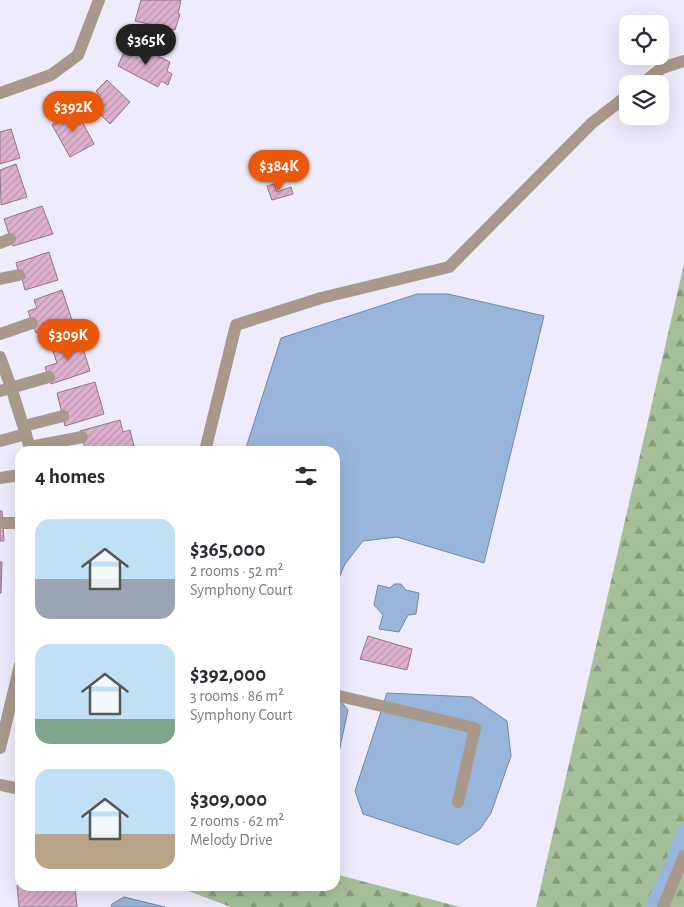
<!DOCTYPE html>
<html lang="en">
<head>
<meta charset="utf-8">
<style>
  :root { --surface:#fff; --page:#f7f7f7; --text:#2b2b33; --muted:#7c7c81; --accent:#ea580c }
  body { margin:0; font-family:"Alegreya Sans",sans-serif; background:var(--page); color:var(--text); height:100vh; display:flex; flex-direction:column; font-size:19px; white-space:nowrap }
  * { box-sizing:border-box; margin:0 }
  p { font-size:16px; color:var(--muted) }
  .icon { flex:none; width:28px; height:28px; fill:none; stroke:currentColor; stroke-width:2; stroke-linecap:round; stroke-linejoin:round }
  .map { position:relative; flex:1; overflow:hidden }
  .details { position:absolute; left:15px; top:446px; width:325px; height:445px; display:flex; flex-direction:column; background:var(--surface); border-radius:15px; box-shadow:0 5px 20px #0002 }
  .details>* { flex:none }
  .tools { position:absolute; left:619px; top:15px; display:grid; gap:10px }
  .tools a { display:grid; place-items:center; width:50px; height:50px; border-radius:10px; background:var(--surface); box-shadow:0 5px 20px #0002; font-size:25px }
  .price { position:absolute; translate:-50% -42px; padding:0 11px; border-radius:18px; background:var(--accent); color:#fff; font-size:16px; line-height:32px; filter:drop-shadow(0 1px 2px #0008) }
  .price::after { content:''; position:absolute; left:50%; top:30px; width:15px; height:11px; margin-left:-8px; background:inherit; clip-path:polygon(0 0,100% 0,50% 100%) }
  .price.current { background:#222; color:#fff }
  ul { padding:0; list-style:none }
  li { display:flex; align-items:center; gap:15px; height:125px; padding:0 20px }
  li span { display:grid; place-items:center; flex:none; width:140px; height:100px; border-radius:15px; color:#555 }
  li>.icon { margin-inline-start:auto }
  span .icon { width:60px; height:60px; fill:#fffc; stroke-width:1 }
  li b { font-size:21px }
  h2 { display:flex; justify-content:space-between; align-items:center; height:60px; padding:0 20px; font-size:21px }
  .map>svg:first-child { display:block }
  .forest { fill:url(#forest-firs) }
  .water { fill:#98b5db; stroke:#7588a6 }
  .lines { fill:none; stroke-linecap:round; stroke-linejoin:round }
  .canal { stroke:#98b5db; stroke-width:16 }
  .building { fill:url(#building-hatch); stroke:#917888 }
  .minor { stroke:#a9998a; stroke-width:12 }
</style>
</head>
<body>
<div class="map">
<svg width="684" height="907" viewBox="0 0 684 907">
  <defs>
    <pattern id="forest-firs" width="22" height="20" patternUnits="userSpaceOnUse" patternTransform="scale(1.25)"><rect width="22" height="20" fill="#a5c098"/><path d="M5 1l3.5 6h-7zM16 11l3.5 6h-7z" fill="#869b7c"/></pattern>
    <pattern id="building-hatch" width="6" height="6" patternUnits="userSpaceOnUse" patternTransform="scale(1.25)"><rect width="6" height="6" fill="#ddb0cd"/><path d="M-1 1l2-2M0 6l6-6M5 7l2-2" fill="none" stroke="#bd97b0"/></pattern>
  </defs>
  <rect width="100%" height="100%" fill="#eeebfc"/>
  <g class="forest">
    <path d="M684 264V907H536Z"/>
    <path d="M335 874 460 907H231L175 886H335Z"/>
  </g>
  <g class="water">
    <path d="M417 294H448L544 316 484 563 397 537 363 541 345 564 335 587V451H245L281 338Z"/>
    <path d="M394 584H401L406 590 419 593 416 614 408 615 399 632 379 629 383 615 374 605 378 585 390 588Z"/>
    <path d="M387 693 472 697 507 721 511 756 491 813 480 829 458 845 363 814 355 791Z"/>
    <path d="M335 694 348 710 335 771Z"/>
    <path d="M124 897 165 907H111L112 904Z"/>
  </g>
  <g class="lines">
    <path class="canal" d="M653 907 674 862 684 832"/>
  </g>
  <g class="building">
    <path d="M141 0H181L178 14H180L175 30 135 21Z"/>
    <path d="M131 43 170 62 167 71 172 74 168 85 161 81 158 87 118 66 123 54H125Z"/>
    <path d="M107 80 130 102 110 124 89 103 98 93 96 91Z"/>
    <path d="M75 108 94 144 70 157 52 125 65 117 63 114Z"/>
    <path d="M11 129 20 158 0 164V132Z"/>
    <path d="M16 164 27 197 1 205 0 170Z"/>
    <path d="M274 184 277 192 291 187 293 194 272 200 267 186Z"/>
    <path d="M42 206 53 234 13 246 4 219Z"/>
    <path d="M49 252 58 280 25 290 22 279 25 278V276L20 277 16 263Z"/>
    <path d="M62 290 72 320 36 333 28 311 37 308 34 300Z"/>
    <path d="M79 336 90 371 51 384 45 367 57 363 51 345Z"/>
    <path d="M95 382 104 414 65 426 57 393Z"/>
    <path d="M120 420 123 432 130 430 134 446 126 447 127 451H95L94 446 85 448 80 431Z"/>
    <path d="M0 511H2L4 541H0Z"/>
    <path d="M0 562H2L1 593H0Z"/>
    <path d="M368 636 412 649 407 670 360 659Z"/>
    <path d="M17 885H20V886H75L77 907H19Z"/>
  </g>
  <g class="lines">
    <g class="minor">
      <path d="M642 84 662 68 684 61"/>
      <path d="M0 93 51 75 78 55 99 0"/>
      <path d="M0 243 10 239"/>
      <path d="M0 279 19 275"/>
      <path d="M0 334 32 323"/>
      <path d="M0 357 11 387 31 451"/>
      <path d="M0 391 49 377"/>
      <path d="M24 426 63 416"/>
      <path d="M0 441 26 434"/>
      <path d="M30 447 82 437"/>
      <path d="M205 451 236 325 321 298 449 267 592 123 628 95"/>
      <path d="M0 478 20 475"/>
      <path d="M3 523H20"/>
      <path d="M335 695 475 728 458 802"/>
      <path d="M0 748 20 665"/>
      <path d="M0 785 20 789"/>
      <path d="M663 907 684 856"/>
    </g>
  </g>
</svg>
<div class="tools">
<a><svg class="icon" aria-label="locate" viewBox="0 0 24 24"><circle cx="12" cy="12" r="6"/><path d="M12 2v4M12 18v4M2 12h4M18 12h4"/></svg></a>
<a><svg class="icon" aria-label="layers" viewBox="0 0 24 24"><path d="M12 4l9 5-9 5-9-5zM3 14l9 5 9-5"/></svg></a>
</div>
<b class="price current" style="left:146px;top:66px">$365K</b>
<b class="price" style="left:73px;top:133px">$392K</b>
<b class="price" style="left:279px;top:192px">$384K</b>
<b class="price" style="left:68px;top:361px">$309K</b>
<section class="details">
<h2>4 homes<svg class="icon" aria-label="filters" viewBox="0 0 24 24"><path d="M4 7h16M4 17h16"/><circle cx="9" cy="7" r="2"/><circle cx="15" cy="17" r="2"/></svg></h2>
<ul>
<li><span style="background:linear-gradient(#bfe0f5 60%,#9aa5b1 0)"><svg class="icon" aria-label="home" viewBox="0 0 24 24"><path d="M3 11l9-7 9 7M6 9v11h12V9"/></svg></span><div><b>$365,000</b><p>2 rooms · 52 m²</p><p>Symphony Court</p></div></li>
<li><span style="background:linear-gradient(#bfe0f5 75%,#7fa58c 0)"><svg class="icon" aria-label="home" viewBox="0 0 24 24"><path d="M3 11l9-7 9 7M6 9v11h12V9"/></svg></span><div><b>$392,000</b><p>3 rooms · 86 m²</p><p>Symphony Court</p></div></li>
<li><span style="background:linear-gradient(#bfe0f5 65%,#b9a48a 0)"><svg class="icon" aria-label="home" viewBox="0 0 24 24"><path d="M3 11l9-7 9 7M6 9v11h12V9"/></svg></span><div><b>$309,000</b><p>2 rooms · 62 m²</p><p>Melody Drive</p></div></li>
</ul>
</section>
</div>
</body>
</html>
